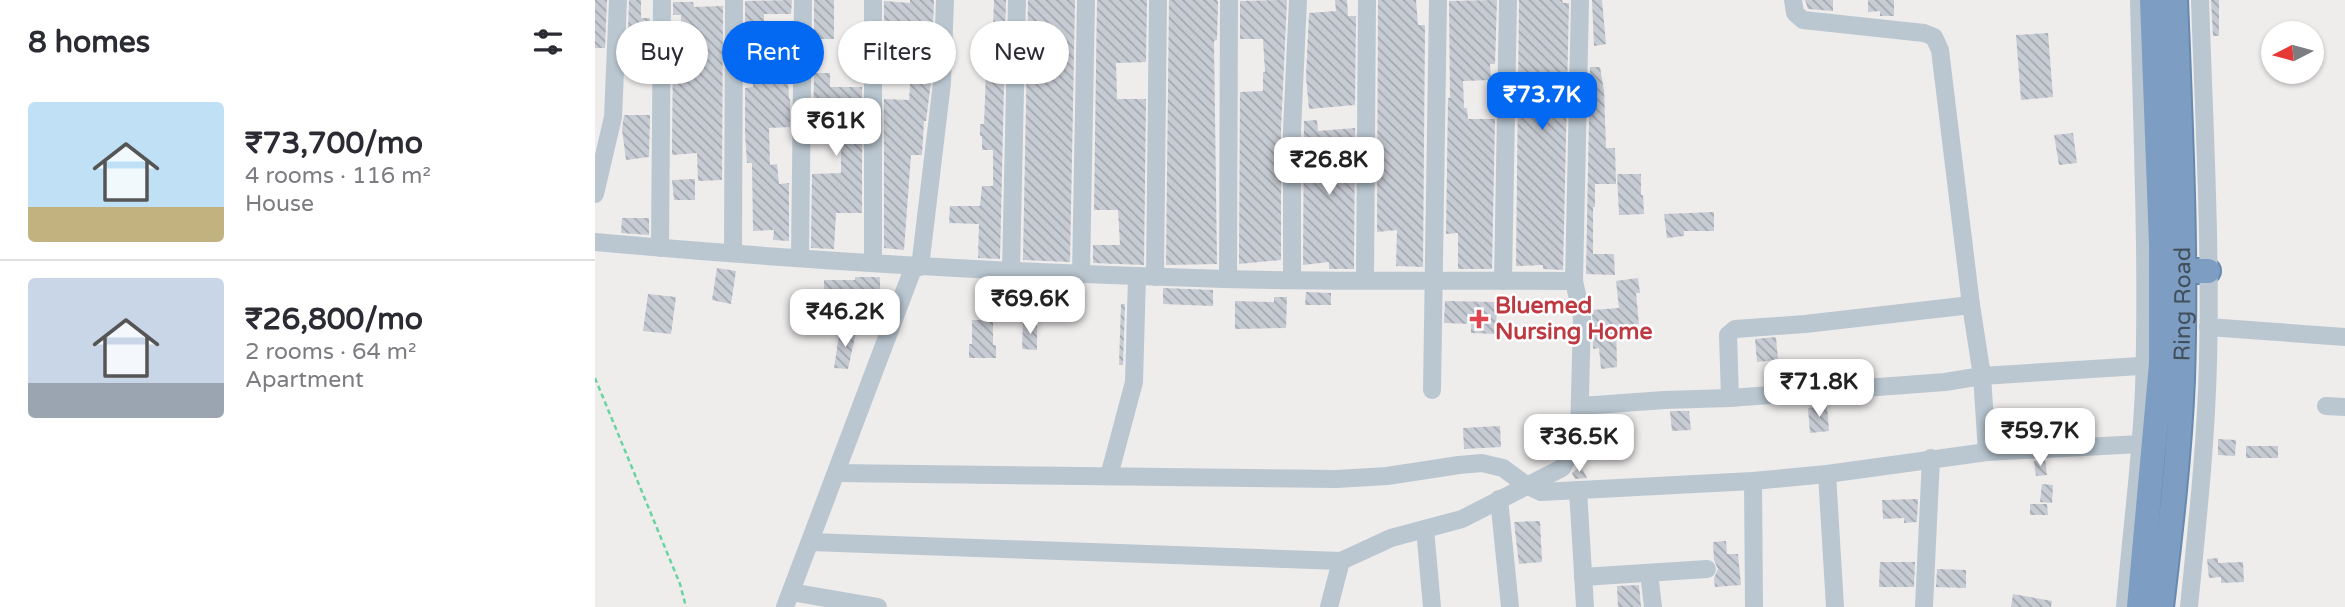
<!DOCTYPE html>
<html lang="en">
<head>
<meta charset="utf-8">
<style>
  :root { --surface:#fff; --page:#f7f7f7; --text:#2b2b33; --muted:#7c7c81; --line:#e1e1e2; --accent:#0368f2 }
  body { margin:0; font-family:"Varela Round",sans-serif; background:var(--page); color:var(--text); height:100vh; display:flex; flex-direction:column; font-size:26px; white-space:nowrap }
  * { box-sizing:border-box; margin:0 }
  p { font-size:23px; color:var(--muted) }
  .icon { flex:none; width:38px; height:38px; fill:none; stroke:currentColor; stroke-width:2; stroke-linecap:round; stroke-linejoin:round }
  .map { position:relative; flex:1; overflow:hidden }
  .details { display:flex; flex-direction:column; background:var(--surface); width:595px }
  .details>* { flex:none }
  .banner { position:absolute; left:21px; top:21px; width:665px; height:63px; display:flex; gap:14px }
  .needle { width:46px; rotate:264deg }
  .buttons { position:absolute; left:1666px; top:21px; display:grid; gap:14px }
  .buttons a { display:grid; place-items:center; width:63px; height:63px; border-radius:50%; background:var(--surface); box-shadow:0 2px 5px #0004; font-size:35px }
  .price { position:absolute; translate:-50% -60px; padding:0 16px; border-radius:14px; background:#fff; color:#222; font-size:23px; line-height:46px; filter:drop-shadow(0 2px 4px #0008) }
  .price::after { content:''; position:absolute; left:50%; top:42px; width:21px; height:16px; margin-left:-10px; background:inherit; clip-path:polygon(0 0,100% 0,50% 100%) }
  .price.on { background:var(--accent); color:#fff }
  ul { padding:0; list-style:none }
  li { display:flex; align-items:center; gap:21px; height:175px; padding:0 28px }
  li+li { border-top:2px solid var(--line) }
  li span { display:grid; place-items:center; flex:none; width:196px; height:140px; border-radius:7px; color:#555 }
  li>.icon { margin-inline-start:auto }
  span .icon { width:84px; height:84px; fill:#fffc; stroke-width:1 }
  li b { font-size:30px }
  h2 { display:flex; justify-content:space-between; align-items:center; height:84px; padding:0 28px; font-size:30px }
  .chip { padding:0 24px; border-radius:32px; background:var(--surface); box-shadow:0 2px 5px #0004; font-size:24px; line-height:63px }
  .chip.on { background:var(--accent); color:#fff }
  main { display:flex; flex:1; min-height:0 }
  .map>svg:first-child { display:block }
  .building { fill:url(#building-back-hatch) }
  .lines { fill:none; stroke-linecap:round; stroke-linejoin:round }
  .highway-casing { stroke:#6889ae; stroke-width:28 }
  .path { stroke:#68d5a1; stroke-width:2.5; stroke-dasharray:5 3.5; stroke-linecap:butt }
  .minor { stroke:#bac7d1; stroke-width:18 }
  .highway { stroke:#7d9ec2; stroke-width:24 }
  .health-dot { fill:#e0444e; stroke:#fff; stroke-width:2.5 }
  .labels { text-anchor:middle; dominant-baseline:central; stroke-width:5; stroke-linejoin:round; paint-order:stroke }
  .street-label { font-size:23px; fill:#424f5c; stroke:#fff }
  .health-label { font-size:23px; font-weight:bold; fill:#be3a42; stroke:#fff; text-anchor:start }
</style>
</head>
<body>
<main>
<section class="details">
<h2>8 homes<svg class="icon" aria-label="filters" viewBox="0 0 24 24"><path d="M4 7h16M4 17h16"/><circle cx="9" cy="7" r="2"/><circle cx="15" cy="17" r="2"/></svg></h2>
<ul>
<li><span style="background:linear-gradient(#bfe0f5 75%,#c2b280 0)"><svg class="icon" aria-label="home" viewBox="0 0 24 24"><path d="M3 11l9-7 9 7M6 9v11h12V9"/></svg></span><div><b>₹73,700/mo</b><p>4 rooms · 116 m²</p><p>House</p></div></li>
<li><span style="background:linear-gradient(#c9d6e8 75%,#9aa5b1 0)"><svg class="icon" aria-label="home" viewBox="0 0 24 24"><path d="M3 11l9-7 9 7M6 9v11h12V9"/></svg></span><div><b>₹26,800/mo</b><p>2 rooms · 64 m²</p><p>Apartment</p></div></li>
</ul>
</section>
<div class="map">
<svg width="1750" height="607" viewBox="0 0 1750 607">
  <defs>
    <pattern id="building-back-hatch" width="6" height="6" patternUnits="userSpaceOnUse" patternTransform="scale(1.75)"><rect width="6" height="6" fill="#c7cbd3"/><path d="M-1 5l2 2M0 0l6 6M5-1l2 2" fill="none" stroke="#a3a7ae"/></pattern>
  </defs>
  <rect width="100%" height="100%" fill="#efecec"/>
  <g class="building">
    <path d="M0 0H12L10 48H0Z"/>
    <path d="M34 0H46V18H55V33H33Z"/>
    <path d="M197 0 196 14H169V39L171 82 193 81 194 99H195V127L174 128 175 165 182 164 184 184 194 183V241L178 240 179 230 158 231 157 163H152L150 133V88L158 87 157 60H150V1Z"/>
    <rect x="219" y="0" width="20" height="39"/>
    <path d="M315 0H339L336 82 331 121H329L327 155H316L309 250 289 248V99L314 100 316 73 289 71V1L315 3Z"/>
    <path d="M399 0H411L405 259 383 258 384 224 354 223 355 206H385L387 186H398V150H387V136H385V124H389L391 71H394L396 30H398Z"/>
    <path d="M433 0H480L475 262 428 260Z"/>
    <path d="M502 0H552L551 62 521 63 522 99H551L549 265 498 263V245H525L523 210H499Z"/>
    <path d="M574 0H622L623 2 622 40 619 41 622 264 571 265Z"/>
    <path d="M692 0 686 129V260L644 264 645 92 668 91V72H670L668 39H645V1Z"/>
    <path d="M740 0H752L753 16H761L760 105 714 109 711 77 714 13 741 11Z"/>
    <path d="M783 0H821L823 25H830L828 267 801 266 802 230 782 232Z"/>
    <path d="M902 0 900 64H895L896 80 868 81 869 108H872L873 119H900L897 269H863V233L851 234 853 98H855L854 1Z"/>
    <path d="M924 0H967L968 3H974L968 270 948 269V265L921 266Z"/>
    <path d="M997 0H1007L1011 44 999 46Z"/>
    <path d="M1210 0H1238V11L1213 9Z"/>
    <path d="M1273 0H1299V16H1285V11L1273 12Z"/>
    <path d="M1616 0H1624V36H1618Z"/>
    <path d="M78 2H98L99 7 128 6 127 180 103 181 102 153 77 155 78 42H86V15H78Z"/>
    <path d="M1453 33 1458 97 1426 100 1421 35Z"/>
    <rect x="248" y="41" width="19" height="16"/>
    <path d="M995 67H1005L1009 91 1011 148H1020L1021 184H1000V207H998V254H1019L1020 275 991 274Z"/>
    <path d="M219 73H235V87H267V213H241L239 249 216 248 217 174 246 173V140H218Z"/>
    <path d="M29 115H55L54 157 31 160 27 129Z"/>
    <path d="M722 120 723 131 760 128 759 269H734V262L708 265 709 121Z"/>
    <path d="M1478 133 1482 163 1464 165 1459 135Z"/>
    <path d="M1022 174H1046V195H1048L1049 214 1024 215Z"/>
    <path d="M100 179V200H79L77 180Z"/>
    <path d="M1119 212V231H1089V236L1072 238 1069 214Z"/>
    <path d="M27 218H54V235L26 233Z"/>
    <path d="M122 268 141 271 136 304 117 300Z"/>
    <path d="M260 277H285V301H259L260 295 229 294V280H260Z"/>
    <path d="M1043 278 1045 293H1041L1044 324 1021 326 1022 367 1006 369 1004 348 998 349 997 310 1024 308 1021 281Z"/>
    <path d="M568 288 618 290V306L568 304Z"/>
    <path d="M711 292 736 293V305H710Z"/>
    <path d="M53 294 81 297 76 334 48 331Z"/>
    <path d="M679 297H692L691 328 640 329V301L679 302Z"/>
    <path d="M850 301 902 302 901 334 876 333V324L849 323Z"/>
    <path d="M526 304H530L528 365H524Z"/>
    <path d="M377 320H398V345H401V358H374V344H377Z"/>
    <path d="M428 323H442V350L427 349Z"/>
    <path d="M245 329 261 332 253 369 239 368Z"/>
    <path d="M1181 337 1183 360 1162 362 1160 339Z"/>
    <path d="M1232 406 1234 431 1215 433 1213 408Z"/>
    <path d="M1075 411H1094L1096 430 1077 431Z"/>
    <path d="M956 424 957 440 945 441 944 425Z"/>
    <path d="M905 426 906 447 869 449 868 428Z"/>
    <path d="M1623 439 1641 440 1640 456 1623 455Z"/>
    <rect x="1651" y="446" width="32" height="12"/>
    <path d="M1450 460 1452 475 1441 476 1439 461Z"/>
    <path d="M986 466 992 478 980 479 977 473Z"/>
    <path d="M1447 484 1458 485 1457 503 1445 502Z"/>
    <path d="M1323 499 1322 522 1309 523V518L1288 519 1287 500Z"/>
    <path d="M1435 504H1452L1453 515H1435Z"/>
    <path d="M945 521 947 562 924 564 919 522Z"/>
    <path d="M1131 541 1132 554H1143L1146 585 1120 587 1119 578 1123 569 1119 560 1118 542Z"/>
    <path d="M1623 558V563L1648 562 1649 582 1626 583V577L1614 578 1612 559Z"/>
    <path d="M1285 562H1320L1319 587H1284Z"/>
    <path d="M1342 569 1371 570V588L1341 587Z"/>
    <path d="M1044 585 1046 607H1023L1022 586Z"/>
    <path d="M1418 594 1457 601 1456 607H1416Z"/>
  </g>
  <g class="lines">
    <g class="highway-casing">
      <g id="highway">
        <path d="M1588 271H1613"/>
        <path d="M1544 607 1566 364V245L1557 0"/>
        <path id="s1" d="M1566 607C1575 531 1584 455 1587 379 1591 252 1585 126 1580 0"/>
      </g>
    </g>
    <path class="path" d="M0 378 85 584 91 607"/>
    <g class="minor">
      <path d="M1198 0 1200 13 1208 20 1329 33 1339 37 1345 50 1376 305"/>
      <path d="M0 194 18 117 23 0"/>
      <path d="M0 242C209 261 419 273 629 279 746 282 862 280 979 281"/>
      <path d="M65 248 67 0"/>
      <path d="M138 253 139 0"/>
      <path d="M205 258 208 0"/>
      <path d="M278 263V0"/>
      <path d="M325 267 347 83 350 0"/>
      <path d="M416 270 422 0"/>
      <path d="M486 274 491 0"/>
      <path d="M560 277 563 0"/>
      <path d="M633 279 634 0"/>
      <path d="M697 279V130L703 0"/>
      <path d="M770 280 772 0"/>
      <path d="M908 281 913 0"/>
      <path d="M1613 327 1750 337"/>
      <path d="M837 390 843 0"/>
      <path d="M1135 398 1133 335 1140 329 1210 324 1376 305 1387 376 1392 452"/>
      <path d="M986 406 1069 400 1135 398 1350 382 1387 376 1561 365"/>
      <path d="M1731 406 1750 407"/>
      <path d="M241 473 741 479 792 476 864 465 887 463 908 468 931 485 946 492 1158 481 1232 474 1392 452 1545 444"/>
      <path d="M1232 474 1240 607"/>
      <path d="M514 476 539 382 542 276"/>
      <path d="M1158 481 1159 607"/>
      <path d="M983 490 990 607"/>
      <path d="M904 499 915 607"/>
      <path d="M830 529 837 607"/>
      <path d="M215 542 746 561"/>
      <path d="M1054 573 1058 607"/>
      <path d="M988 577 1112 569"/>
      <path d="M196 592 283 607"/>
      <path d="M190 607 319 266"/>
      <path d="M734 607 746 561 796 538 867 519 967 468 984 436 987 317 979 281 985 0"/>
      <path d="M1329 607 1336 458"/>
      <path d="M1530 607C1536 535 1546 462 1549 389 1553 259 1547 130 1544 0"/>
      <path d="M1594 607C1602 526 1611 444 1613 362 1616 242 1609 121 1605 0"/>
    </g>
    <use href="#highway" class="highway"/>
  </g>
  <path class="health-dot" d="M880.5 308.5h7v7h7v7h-7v7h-7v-7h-7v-7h7z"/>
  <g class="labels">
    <g class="street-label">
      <text stroke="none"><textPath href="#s1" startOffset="304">Ring Road</textPath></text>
    </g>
    <g class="health-label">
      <text x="900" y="306">Bluemed<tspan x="900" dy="26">Nursing Home</tspan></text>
    </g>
  </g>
</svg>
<div class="buttons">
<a><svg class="needle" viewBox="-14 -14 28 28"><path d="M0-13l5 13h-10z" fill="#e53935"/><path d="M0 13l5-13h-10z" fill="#7c7c81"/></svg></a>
</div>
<b class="price on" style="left:947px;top:132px">₹73.7K</b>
<b class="price" style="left:241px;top:158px">₹61K</b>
<b class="price" style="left:734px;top:197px">₹26.8K</b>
<b class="price" style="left:435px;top:336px">₹69.6K</b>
<b class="price" style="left:250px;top:349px">₹46.2K</b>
<b class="price" style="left:1224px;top:419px">₹71.8K</b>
<b class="price" style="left:1445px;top:468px">₹59.7K</b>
<b class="price" style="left:984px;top:474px">₹36.5K</b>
<div class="banner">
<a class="chip">Buy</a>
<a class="chip on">Rent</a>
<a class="chip">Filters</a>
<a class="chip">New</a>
</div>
</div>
</main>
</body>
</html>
